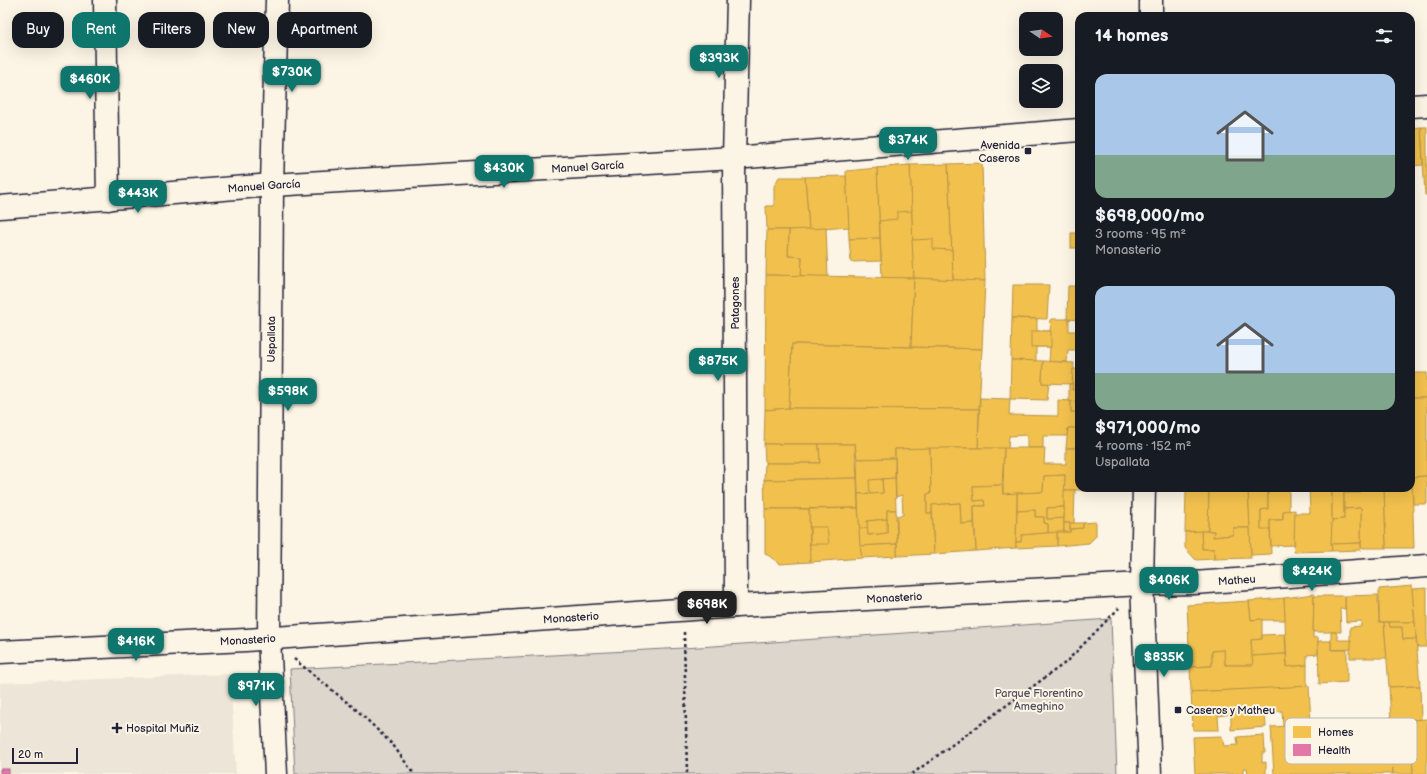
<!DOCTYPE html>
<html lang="en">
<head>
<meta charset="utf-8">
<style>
  :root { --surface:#171b24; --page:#20242c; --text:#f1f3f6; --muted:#9ea1a6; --accent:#0f766e }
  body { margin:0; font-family:"Balsamiq Sans",sans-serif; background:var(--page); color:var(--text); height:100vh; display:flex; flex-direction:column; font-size:15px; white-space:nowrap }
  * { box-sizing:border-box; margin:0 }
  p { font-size:13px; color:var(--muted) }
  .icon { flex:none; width:22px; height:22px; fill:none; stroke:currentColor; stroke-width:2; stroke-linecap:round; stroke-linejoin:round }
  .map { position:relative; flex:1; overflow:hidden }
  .details { position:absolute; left:1075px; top:12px; width:340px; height:480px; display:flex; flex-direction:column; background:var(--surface); border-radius:12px; box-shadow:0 4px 16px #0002 }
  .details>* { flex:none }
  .guide { position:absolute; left:12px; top:12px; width:380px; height:36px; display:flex; gap:8px }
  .needle { width:26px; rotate:103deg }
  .controls { position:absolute; left:1019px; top:12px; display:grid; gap:8px }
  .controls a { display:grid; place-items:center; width:44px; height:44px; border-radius:8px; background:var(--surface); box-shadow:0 4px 16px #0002; font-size:20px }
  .scale { position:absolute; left:12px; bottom:10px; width:66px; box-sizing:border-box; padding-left:4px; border:2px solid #22223b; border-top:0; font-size:11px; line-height:14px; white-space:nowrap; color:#22223b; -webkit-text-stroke:3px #fcf5e5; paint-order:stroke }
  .price { position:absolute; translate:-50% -34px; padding:0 9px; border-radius:8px; background:var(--accent); color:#fff; font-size:13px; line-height:26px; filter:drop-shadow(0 1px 2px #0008) }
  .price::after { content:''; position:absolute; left:50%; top:24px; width:12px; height:9px; margin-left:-6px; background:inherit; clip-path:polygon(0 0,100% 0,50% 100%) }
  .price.selected { background:#222; color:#fff }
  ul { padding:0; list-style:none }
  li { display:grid; align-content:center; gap:8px; height:212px; padding:0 20px }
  li span { display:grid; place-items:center; height:124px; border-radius:12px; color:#555 }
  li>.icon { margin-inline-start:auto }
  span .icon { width:72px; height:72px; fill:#fffc; stroke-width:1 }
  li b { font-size:17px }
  h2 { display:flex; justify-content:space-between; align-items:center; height:48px; padding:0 20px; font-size:17px }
  .pill { padding:0 14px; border-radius:12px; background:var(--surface); box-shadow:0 4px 16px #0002; font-size:14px; line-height:36px }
  .pill.selected { background:var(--accent); color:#fff }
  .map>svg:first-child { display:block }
  .built { fill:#ece5d8 }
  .green { fill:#dcd6cc; stroke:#7f7c84 }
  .homes { fill:#f2c14e; stroke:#b49148 }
  .health { fill:#e377a8; stroke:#a95e87 }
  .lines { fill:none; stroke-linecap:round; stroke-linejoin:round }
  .minor-casing { stroke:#22223b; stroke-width:25 }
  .secondary-casing { stroke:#22223b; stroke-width:25 }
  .path { stroke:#22223b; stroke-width:2.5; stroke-dasharray:3 3; stroke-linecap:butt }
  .minor { stroke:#fcf5e5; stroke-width:22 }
  .secondary { stroke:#fcf5e5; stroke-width:22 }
  .poi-dot { fill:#22223b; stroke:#fcf5e5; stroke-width:1.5 }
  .labels { text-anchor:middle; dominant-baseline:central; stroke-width:4; stroke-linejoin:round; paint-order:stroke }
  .poi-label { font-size:11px; fill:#22223b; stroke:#fcf5e5; text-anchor:start }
  .street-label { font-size:11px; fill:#22223b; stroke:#fcf5e5 }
  .park-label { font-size:11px; fill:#504f5f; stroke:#fcf5e5 }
  .key { fill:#fcf5e5; stroke:#bbb6b2; stroke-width:1 }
  .key-label { font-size:11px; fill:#22223b }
</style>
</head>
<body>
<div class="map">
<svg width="1427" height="774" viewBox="0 0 1427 774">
  <rect width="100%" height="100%" fill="#fcf5e5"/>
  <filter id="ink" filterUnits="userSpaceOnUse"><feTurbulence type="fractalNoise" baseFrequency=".025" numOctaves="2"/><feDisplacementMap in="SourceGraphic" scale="8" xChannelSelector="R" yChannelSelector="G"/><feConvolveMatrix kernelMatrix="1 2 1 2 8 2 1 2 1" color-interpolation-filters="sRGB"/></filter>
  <g filter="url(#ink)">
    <path class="built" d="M230 674 236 774H0V683Z"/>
    <path class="green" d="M1111 619 1117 774H295L290 669 684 648Z"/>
    <g class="homes">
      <path d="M1421 127H1427V195H1425Z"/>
      <path d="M1421 127 1423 165 1411 166V128Z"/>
      <path d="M982 163 985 281 953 280 948 164Z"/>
      <path d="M948 164 953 280 914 278 910 165Z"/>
      <path d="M910 165 914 278H882L877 168Z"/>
      <path d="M910 165 912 211 897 212V219L879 221 877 168Z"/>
      <path d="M877 168 880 238 849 239 846 171Z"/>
      <path d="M846 176 849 227 809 230 805 177Z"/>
      <path d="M779 177H805L809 230H767L766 206H774V186Z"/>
      <path d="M826 228 828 277 801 276 802 257 788 256 789 230Z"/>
      <path d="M767 230H789L788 256 802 257 801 276 766 275Z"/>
      <rect x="1071" y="233" width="8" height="15"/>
      <path d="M880 238 881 261 851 262 849 239Z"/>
      <path d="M933 239V249L952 250 953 280 914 278 912 240Z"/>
      <path d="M766 275 914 278 911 347 792 344 789 408 765 410Z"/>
      <path d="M914 278 985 281 982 349 911 347Z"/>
      <path d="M1013 285H1049L1047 319 1012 318Z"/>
      <path d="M1068 286H1079V320L1067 319Z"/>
      <path d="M1012 318 1037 319V331H1050L1051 319H1069V331H1079V350H1068L1067 362H1049L1050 347H1036V361L1011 360Z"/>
      <rect x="1031" y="331" width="20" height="16"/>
      <path d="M792 344 982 349 979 409 789 408Z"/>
      <path d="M1011 360 1043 361 1042 383H1049L1047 400 1010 399Z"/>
      <path d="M1043 361 1074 363 1073 384 1042 383Z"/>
      <path d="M1073 369H1079V390H1072Z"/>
      <rect x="1411" y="373" width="16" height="25"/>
      <path d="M1069 384H1073L1072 390H1079V402L1069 401Z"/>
      <path d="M980 398 1010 399 1009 415 1058 416V400L1071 401V412H1079V428H1068L1067 436H1043V448H1027V435L1009 436 1008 449 978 448Z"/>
      <path d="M1411 398H1427V476L1412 477Z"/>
      <path d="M1071 401 1079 402V412H1071Z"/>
      <path d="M789 408 979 409 978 448 895 449V458L857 459 855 444H764L765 410Z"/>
      <path d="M1068 428H1079V448H1066Z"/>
      <path d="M1411 443 1414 548H1386L1384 488H1411Z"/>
      <path d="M764 444H819L820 463H765Z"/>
      <path d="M819 444H855L857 478 764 480 765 463H820Z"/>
      <path d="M930 448 931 493 927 494V513H932L934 554 897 556V516L903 515 902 495 896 497 895 449Z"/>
      <path d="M930 448H1004L1002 485 973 486 974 501 984 500 985 506H974V523L961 524 960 503 932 505V513H927V494L931 493Z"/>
      <path d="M1004 448H1045L1044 464H1066V448H1079V488H1097V490H1064L1065 475 1044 476 1043 492 1003 494Z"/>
      <path d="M895 458V478L882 479 883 493 858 494 857 459Z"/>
      <path d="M1065 475 1064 507 1047 508V519L1064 518V532L1048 533V524L1044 523V517H1035V510L1017 511V493L1043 492 1044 476Z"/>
      <path d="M1427 476V504H1413L1412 477Z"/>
      <path d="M857 478 858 508 765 509 764 480Z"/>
      <path d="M895 478 896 510H887V519L867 521 868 528 859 529 858 494 883 493 882 479Z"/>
      <path d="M882 479 883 493 870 494 869 480Z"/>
      <path d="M1002 485 1003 494 1017 493 1016 548 976 551 974 506H985L984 500 974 501 973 486Z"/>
      <rect x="1186" y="488" width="29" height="3"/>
      <path d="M1215 488 1268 489V509L1261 510V529H1270L1271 554 1251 555 1248 491H1215Z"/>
      <path d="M1260 488H1289V511H1283V520H1270V529H1261V510L1268 509V489L1260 490Z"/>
      <path d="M1309 488H1332V551L1294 552V513H1310Z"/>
      <path d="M1332 488H1344V519L1332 520Z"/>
      <rect x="1344" y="488" width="16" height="5"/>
      <path d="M1360 488H1384L1386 548H1361V508L1344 509V493H1360Z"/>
      <path d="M1064 490H1075L1074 523H1064Z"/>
      <path d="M1186 491H1209L1208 531 1185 532Z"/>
      <path d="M1209 491H1248L1250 528H1233V535L1213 537 1214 531H1208Z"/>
      <path d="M960 503 961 524 974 523 976 551 934 554 932 505Z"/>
      <path d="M1064 507V518L1047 519V508Z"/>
      <path d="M858 508 862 558 810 562 809 509Z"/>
      <path d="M1361 508V543L1331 544 1332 520 1344 519V509Z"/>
      <path d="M765 509H809L810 562 780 564 765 553Z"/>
      <path d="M887 510H896L897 544 860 546 859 529 868 528V535L887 533Z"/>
      <path d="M1035 510V517H1044V523L1048 524V533L1022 535 1021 542H1016L1017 511Z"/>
      <path d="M1295 510 1294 545 1271 546 1270 520H1283V511Z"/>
      <path d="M887 519V533L868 535 867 521Z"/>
      <path d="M1096 522V536L1089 543 1057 546V532H1070V529L1083 528V523Z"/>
      <rect x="1064" y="523" width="6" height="9"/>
      <path d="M1070 523H1083V528L1070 529Z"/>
      <path d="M810 527H827L829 544H810Z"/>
      <path d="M1233 528H1250L1251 558 1214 559V549H1202L1201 531H1214L1213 537 1233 535Z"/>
      <path d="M1201 531 1202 549H1214V559L1196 560 1185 548V532Z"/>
      <path d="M1057 532V546L1016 548V542H1021L1022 535Z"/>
      <path d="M1361 543V550L1332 551 1331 544Z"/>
      <path d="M897 544V556L862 558 860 546Z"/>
      <path d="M1412 586 1415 622H1379V589Z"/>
      <path d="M1427 588V647H1417L1412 589Z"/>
      <path d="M1314 594 1313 638 1318 637V654L1307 655V665L1287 667 1284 598Z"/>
      <path d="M1378 595 1379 622H1384L1387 658H1350V627L1361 626V621L1346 622 1345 596Z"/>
      <path d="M1314 596H1345V609H1340L1341 632H1313Z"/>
      <path d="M1284 598 1285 620H1251L1249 601Z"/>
      <path d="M1249 601 1251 620 1262 619V639L1251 640 1253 665H1225L1224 650 1212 651V666L1190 667 1187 605Z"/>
      <path d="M1384 622H1389L1390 627H1402L1403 639H1416L1420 686 1389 687Z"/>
      <path d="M1389 622H1415L1416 639H1403L1402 627H1390Z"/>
      <path d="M1331 632H1336L1338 640H1351V649L1331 650Z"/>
      <path d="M1285 634 1286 654 1252 656 1251 640 1262 639V635Z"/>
      <path d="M1318 641H1331V650H1347V682L1319 684Z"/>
      <path d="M1224 650 1225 665H1253L1252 656 1286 654 1287 667 1307 665V687L1191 692 1190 667 1212 666V651Z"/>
      <path d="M1309 686 1311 725 1283 726 1282 711 1265 712 1266 727 1231 730V714L1218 716 1219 730H1193L1191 692Z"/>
      <path d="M1420 686 1421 720H1391L1389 687Z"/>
      <path d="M1427 719V774H1413L1410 720Z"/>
      <path d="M1391 720 1393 774H1274L1271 727Z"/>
      <path d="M1391 720H1410L1413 774H1393Z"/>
      <path d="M1264 735 1265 753H1262V763L1266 762V774H1248L1247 768H1243V774H1195L1193 737 1222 736 1224 746 1238 745 1237 737Z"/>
    </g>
    <rect class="health" x="0" y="769" width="9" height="5"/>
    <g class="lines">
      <g class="minor-casing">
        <g id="minor">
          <path d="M105 0 108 199"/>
          <path d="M1411 106 1427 105"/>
          <path id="s1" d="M0 207 272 185 734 158 1079 130"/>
          <path d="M736 606 734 158 738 0"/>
          <path id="s2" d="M0 652 246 640 736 606 1142 584 1194 583 1427 566"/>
          <path id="s3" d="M276 774 269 638 272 185 277 0"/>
        </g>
      </g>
      <g class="secondary-casing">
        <g id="secondary">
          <path d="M1151 16V0"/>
          <path d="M1144 488 1142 584 1150 774"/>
        </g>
      </g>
      <g class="path">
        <path d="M684 632 687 774"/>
        <path d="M294 659 359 712 393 745 414 774"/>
        <path d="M912 774 1065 663 1119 608"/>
      </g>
      <use href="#minor" class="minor"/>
      <use href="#secondary" class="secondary"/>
    </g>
  </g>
  <g class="poi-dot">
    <rect x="1024" y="147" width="8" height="8" rx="2"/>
    <rect x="1174" y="706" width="8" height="8" rx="2"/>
    <path d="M115 722h4v4h4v4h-4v4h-4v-4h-4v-4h4z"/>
  </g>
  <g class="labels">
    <g class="poi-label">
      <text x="1020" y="145" text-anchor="end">Avenida<tspan x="1020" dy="13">Caseros</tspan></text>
      <text x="1186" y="710">Caseros y Matheu</text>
      <text x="126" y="728">Hospital Muñiz</text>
    </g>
    <g class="street-label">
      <text stroke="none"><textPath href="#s1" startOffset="589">Manuel García</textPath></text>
      <text stroke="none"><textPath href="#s1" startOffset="265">Manuel García</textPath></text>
      <text transform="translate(735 303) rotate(-90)">Patagones</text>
      <text stroke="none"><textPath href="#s3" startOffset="435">Uspallata</textPath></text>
      <text stroke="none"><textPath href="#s2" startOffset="1239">Matheu</textPath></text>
      <text stroke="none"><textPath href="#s2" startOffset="896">Monasterio</textPath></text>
      <text stroke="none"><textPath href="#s2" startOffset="572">Monasterio</textPath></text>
      <text stroke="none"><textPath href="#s2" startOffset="248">Monasterio</textPath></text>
    </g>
    <g class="park-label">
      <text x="1039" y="693">Parque Florentino<tspan x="1039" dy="13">Ameghino</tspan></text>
    </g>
  </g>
  <rect x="1285" y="718" width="132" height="46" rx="6" class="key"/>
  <rect x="1293" y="726" width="18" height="12" fill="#f2c14e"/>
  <rect x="1293" y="744" width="18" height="12" fill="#e377a8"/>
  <g class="key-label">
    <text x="1318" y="736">Homes</text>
    <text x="1318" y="754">Health</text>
  </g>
</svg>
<div class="controls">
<a><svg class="needle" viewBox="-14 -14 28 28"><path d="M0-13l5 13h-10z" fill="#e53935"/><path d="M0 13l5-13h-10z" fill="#9ea1a6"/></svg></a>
<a><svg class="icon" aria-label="layers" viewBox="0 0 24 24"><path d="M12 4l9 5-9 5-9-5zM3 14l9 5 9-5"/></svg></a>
</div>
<div class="scale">20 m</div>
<b class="price" style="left:719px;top:79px">$393K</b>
<b class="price" style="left:292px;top:93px">$730K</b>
<b class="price" style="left:90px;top:100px">$460K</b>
<b class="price" style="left:908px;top:161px">$374K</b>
<b class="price" style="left:504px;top:189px">$430K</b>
<b class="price" style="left:138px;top:214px">$443K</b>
<b class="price" style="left:718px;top:382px">$875K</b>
<b class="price" style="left:288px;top:412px">$598K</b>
<b class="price" style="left:1312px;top:592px">$424K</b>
<b class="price" style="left:1169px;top:601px">$406K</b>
<b class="price selected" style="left:707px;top:625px">$698K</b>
<b class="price" style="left:136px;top:662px">$416K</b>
<b class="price" style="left:1164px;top:678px">$835K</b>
<b class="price" style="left:256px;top:707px">$971K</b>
<div class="guide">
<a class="pill">Buy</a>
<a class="pill selected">Rent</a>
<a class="pill">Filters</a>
<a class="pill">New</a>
<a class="pill">Apartment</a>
</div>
<section class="details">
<h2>14 homes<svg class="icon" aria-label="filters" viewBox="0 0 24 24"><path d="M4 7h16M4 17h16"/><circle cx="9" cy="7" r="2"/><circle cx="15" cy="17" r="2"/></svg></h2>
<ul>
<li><span style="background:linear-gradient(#a9c7e8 65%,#7fa58c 0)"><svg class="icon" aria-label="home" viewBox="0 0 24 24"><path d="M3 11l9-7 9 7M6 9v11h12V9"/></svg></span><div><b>$698,000/mo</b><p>3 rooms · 95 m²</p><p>Monasterio</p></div></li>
<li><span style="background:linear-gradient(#a9c7e8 70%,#7fa58c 0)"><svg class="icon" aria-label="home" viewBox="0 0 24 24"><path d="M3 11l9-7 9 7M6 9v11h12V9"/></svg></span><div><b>$971,000/mo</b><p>4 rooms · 152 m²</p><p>Uspallata</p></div></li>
</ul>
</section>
</div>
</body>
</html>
